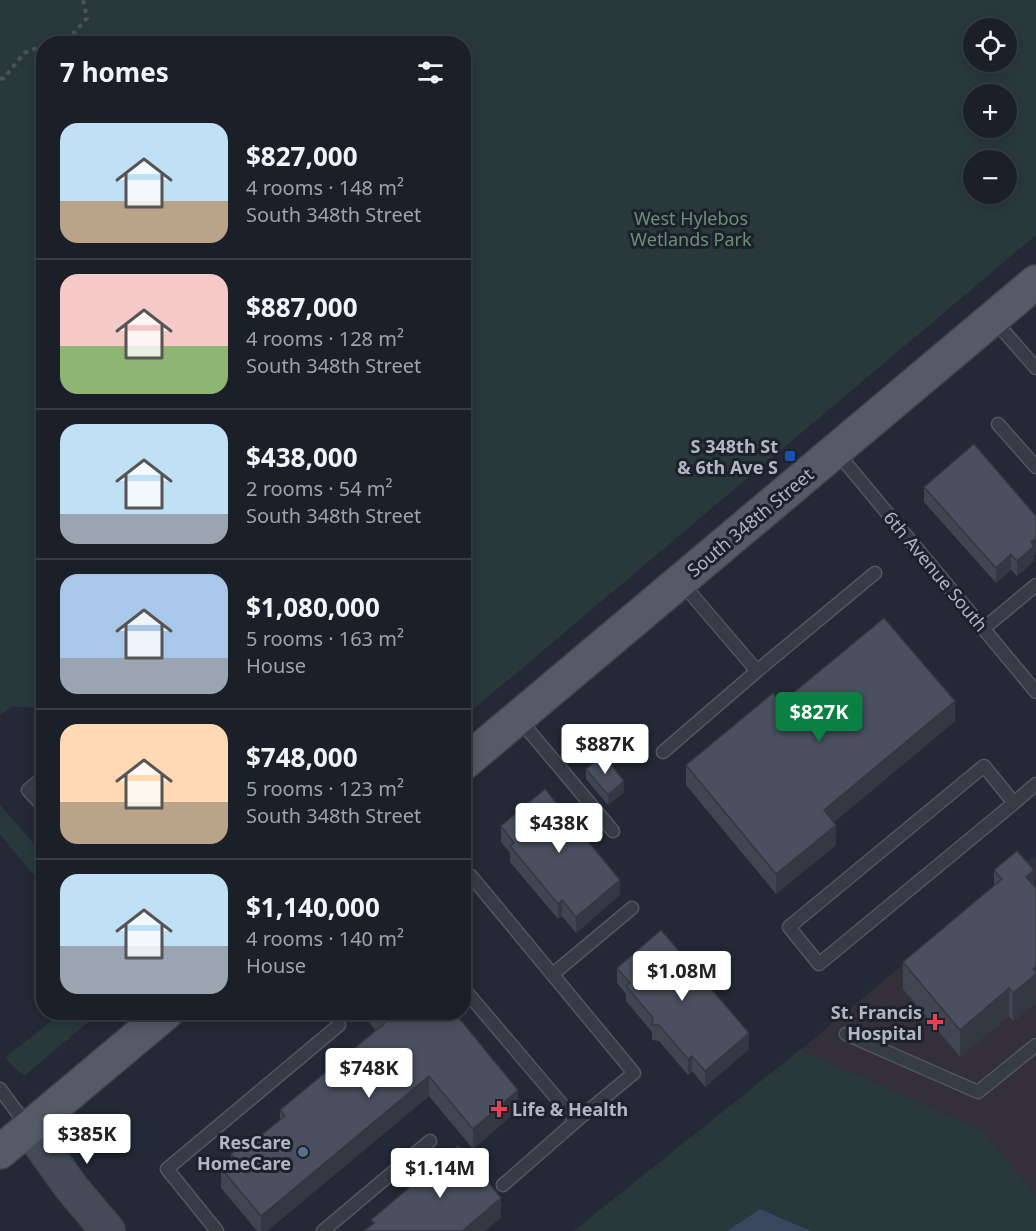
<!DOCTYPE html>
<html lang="en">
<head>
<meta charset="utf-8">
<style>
  :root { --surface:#1a1f28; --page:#272c34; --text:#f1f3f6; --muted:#9fa2a8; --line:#383d45; --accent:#0b8043 }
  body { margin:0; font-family:"Noto Sans",sans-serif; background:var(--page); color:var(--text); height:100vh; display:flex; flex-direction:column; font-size:22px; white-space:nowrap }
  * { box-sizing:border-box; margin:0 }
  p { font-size:20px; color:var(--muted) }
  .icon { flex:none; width:33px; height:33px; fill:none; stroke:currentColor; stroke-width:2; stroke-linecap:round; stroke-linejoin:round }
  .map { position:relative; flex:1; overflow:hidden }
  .details { position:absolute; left:36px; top:36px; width:435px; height:984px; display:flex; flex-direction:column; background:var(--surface); border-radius:24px; box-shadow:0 3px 15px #0003,0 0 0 2px var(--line) }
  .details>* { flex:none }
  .buttons { position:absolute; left:963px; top:18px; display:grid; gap:12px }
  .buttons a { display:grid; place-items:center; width:54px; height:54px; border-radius:50%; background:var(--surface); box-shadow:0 3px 15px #0003,0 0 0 2px var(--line); font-size:30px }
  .price { position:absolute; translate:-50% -51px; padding:0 14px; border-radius:6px; background:#fff; color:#222; font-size:20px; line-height:39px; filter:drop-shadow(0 2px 3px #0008) }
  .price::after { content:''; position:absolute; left:50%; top:36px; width:18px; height:14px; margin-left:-9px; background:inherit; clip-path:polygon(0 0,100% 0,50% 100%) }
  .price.active { background:var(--accent); color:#fff }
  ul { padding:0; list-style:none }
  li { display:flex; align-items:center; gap:18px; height:150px; padding:0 24px }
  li+li { border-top:2px solid var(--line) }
  li span { display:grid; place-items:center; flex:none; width:168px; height:120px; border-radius:18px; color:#555 }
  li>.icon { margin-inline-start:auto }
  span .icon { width:72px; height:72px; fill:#fffc; stroke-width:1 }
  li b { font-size:26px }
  h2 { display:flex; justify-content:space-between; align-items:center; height:72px; padding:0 24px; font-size:26px }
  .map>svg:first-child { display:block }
  .medical { fill:#33303b }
  .green { fill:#29393b; fill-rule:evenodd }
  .water { fill:#3a465d }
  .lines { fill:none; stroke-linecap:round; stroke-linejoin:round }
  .lane-casing { stroke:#515661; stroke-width:15 }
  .secondary-casing { stroke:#404550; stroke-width:36 }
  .primary-casing { stroke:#404550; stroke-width:36 }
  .path { stroke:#475458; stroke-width:4; stroke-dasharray:4.5 4.5; stroke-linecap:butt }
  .lane { stroke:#363c46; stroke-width:12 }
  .secondary { stroke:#454b59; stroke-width:33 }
  .primary { stroke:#545a66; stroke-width:33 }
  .wall { fill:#404552 }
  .shaded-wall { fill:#343842 }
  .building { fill:#4a505f; stroke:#343842; stroke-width:1.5 }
  .transit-dot { fill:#1a4fb4; stroke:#1c212b; stroke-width:2 }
  .health-dot { fill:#e0444e; stroke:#1c212b; stroke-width:2 }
  .service-dot { fill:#5c6f8a; stroke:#1c212b; stroke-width:2 }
  .labels { text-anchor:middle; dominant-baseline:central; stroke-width:6; stroke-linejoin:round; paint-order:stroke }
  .park-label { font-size:18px; fill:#6b9077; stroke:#1c212b }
  .poi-label { font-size:18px; font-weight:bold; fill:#b1b6c3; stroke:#1c212b; text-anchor:end }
  .street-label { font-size:18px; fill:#b1b6c3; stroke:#1c212b }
</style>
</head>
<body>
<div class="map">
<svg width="1036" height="1231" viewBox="0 0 1036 1231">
  <rect width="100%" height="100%" fill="#232936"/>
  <path class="medical" d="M1036 855V1195L981 1130 800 1050Z"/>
  <g class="green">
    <path d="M0 0H1036V235L464 717V44H44L43 709 12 706 0 716ZM1006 28V62H974V28ZM1006 94V128H974V94ZM974 160H1006V194H974Z"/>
    <path d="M0 805 43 854V886L0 834Z"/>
    <path d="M62 1012 99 1013 24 1076 5 1058Z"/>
    <path d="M800 1050 981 1130 1036 1195V1231H811L760 1209 727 1231H574Z"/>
  </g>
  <path class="water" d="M760 1209 811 1231H727Z"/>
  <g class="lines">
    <g class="lane-casing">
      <g id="lane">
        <path d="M993 319 1036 368"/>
        <path d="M998 424 1036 467"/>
        <path d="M835 450 1036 692"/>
        <path d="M983 629 1036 585"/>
        <path d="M757 671 875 573"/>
        <path d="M519 719 613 831"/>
        <path d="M663 752 757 671 681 582"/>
        <path d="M44 777 28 790 44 807"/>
        <path d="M1014 803 984 766 789 927 819 964 1014 803 1036 784"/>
        <path d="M464 883 471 876 634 1073 576 1121"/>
        <path d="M553 974 632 908"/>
        <path d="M464 989 576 1121 503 1185"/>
        <path d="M846 1034 978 1092 1036 1045"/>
        <path d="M0 1089 28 1127"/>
        <path d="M217 1231 167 1169 339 1025"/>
        <path d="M323 1231 430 1141"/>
      </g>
    </g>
    <g class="secondary-casing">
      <path id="secondary" d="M29 1128 71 1187 108 1231"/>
    </g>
    <g class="primary-casing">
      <g id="primary">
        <path d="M464 763 1036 282"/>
        <path d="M0 1152 167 1012"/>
      </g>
    </g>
    <g class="path">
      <path d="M47 44 75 32 87 18 83 0"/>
      <path d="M0 79 4 78 24 53 44 45"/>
    </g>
    <use href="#lane" class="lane"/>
    <use href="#secondary" class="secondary"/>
    <use href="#primary" class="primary"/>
  </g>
  <g class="wall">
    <path d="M924 487 1036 516V554L1034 555V561L1017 576 1011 570 996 583 924 502Z"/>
    <path d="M781 703 955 721 834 822 836 845 776 894 686 785V765Z"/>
    <path d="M586 769 624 792 608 805 586 779Z"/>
    <path d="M501 826 620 895 576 933 562 916 558 919 510 862V853L501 842Z"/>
    <path d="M994 870 1034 885 1036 888V1002L1013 1021 1009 1016 960 1057 903 989V962L994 885Z"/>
    <path d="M617 968 749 1049 705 1087 692 1071 688 1075 659 1041 652 1040V1032L626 1001V994L617 983Z"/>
    <path d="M361 1012H454L518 1110 473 1149 429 1096 267 1231H257L221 1188V1168L231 1160V1154L255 1140 280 1120V1110L376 1031Z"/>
  </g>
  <g class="shaded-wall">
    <path d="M1036 538V554L1034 555V561L1017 576V561L1031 542Z"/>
    <path d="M1011 554V570L996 583V568Z"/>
    <path d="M955 701V721L824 830V810Z"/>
    <path d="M624 781V792L608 805V795Z"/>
    <path d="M836 825V845L776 894V874Z"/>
    <path d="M1034 870V898L1026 877Z"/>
    <path d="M620 880V895L576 933V917Z"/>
    <path d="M562 900V916L558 919V904Z"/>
    <path d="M1036 966V1002L1013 1021V993Z"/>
    <path d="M1009 988V1016L960 1057V1030Z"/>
    <path d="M749 1033V1049L705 1087V1071Z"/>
    <path d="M692 1056V1071L688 1075V1059Z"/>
    <path d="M429 1076V1096L267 1231H261V1216Z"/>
    <path d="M518 1090V1110L473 1149V1129Z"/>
    <path d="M501 1198V1218L485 1231H462Z"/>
  </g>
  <g class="building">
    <path d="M974 444 1036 516V538L1031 542 1034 546 1017 561 1011 554 996 568 924 487Z"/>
    <path d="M884 618 955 701 824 810 836 825 776 874 686 765 773 693 781 703Z"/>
    <path d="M603 755 624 781 608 795 586 769Z"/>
    <path d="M545 789 620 880 576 917 562 900 558 904 510 846 514 843 501 826Z"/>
    <path d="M1017 851 1034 870 1026 877 1036 888V966L1033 969 1036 972V974L1013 993 1009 988 960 1030 903 962 1002 879 994 870Z"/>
    <path d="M661 930 749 1033 705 1071 692 1056 688 1059 659 1025H652L653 1018 626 986 630 983 617 968Z"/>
    <path d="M377 1012H454L518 1090 473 1129 429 1076 261 1216 221 1168 234 1158 231 1154 252 1137 255 1140 285 1116 280 1110 385 1023Z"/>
    <path d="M458 1146 501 1198 462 1231H364L374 1223 371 1220Z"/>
  </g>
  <rect class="transit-dot" x="784" y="450" width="12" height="12" rx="3"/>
  <g class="health-dot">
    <path d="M932 1013h6v6h6v6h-6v6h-6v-6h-6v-6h6z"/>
    <path d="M496 1100h6v6h6v6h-6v6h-6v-6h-6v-6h6z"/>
  </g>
  <circle class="service-dot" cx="303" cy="1152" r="6"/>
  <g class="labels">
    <g class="park-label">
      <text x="691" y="218">West Hylebos<tspan x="691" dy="21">Wetlands Park</tspan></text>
    </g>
    <g class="poi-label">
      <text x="778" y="446">S 348th St<tspan x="778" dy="21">&amp; 6th Ave S</tspan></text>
      <text x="922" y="1012">St. Francis<tspan x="922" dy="21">Hospital</tspan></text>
      <text x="512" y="1109" text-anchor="start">Life &amp; Health</text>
      <text x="291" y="1142">ResCare<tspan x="291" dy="21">HomeCare</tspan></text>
    </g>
    <g class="street-label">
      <text transform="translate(750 522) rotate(-40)">South 348th Street</text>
      <text transform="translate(936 571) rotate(50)">6th Avenue South</text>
    </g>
  </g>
</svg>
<div class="buttons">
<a><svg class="icon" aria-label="locate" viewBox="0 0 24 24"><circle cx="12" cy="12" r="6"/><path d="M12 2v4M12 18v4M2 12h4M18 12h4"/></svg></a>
<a>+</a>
<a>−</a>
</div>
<b class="price active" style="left:819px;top:743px">$827K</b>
<b class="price" style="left:605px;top:775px">$887K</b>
<b class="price" style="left:559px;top:854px">$438K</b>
<b class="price" style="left:682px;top:1002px">$1.08M</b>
<b class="price" style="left:369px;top:1099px">$748K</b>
<b class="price" style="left:87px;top:1165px">$385K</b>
<b class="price" style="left:440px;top:1199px">$1.14M</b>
<section class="details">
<h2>7 homes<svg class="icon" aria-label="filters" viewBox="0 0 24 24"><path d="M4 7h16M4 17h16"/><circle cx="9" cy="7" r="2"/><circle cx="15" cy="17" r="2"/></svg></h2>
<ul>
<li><span style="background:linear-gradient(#bfe0f5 65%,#b9a48a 0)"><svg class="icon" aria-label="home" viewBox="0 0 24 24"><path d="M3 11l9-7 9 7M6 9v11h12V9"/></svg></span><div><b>$827,000</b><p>4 rooms · 148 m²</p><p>South 348th Street</p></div></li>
<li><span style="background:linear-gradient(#f6c9c9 60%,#8fb573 0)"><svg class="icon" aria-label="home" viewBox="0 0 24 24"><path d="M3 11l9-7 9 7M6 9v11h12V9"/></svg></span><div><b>$887,000</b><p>4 rooms · 128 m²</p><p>South 348th Street</p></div></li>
<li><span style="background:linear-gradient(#bfe0f5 75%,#9aa5b1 0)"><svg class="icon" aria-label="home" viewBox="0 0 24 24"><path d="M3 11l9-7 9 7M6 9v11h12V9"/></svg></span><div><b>$438,000</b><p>2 rooms · 54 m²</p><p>South 348th Street</p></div></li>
<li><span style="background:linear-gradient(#a9c7e8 70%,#9aa5b1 0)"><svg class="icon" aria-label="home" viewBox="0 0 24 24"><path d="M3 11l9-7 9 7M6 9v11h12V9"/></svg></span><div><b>$1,080,000</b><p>5 rooms · 163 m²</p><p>House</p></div></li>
<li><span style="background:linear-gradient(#ffd9b3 65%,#b9a48a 0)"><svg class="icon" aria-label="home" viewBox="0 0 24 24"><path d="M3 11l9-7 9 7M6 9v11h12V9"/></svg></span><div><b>$748,000</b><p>5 rooms · 123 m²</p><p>South 348th Street</p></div></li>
<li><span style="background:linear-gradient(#bfe0f5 60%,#9aa5b1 0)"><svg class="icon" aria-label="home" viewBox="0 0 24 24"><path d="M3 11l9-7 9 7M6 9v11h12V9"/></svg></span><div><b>$1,140,000</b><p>4 rooms · 140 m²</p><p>House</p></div></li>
</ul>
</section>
</div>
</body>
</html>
